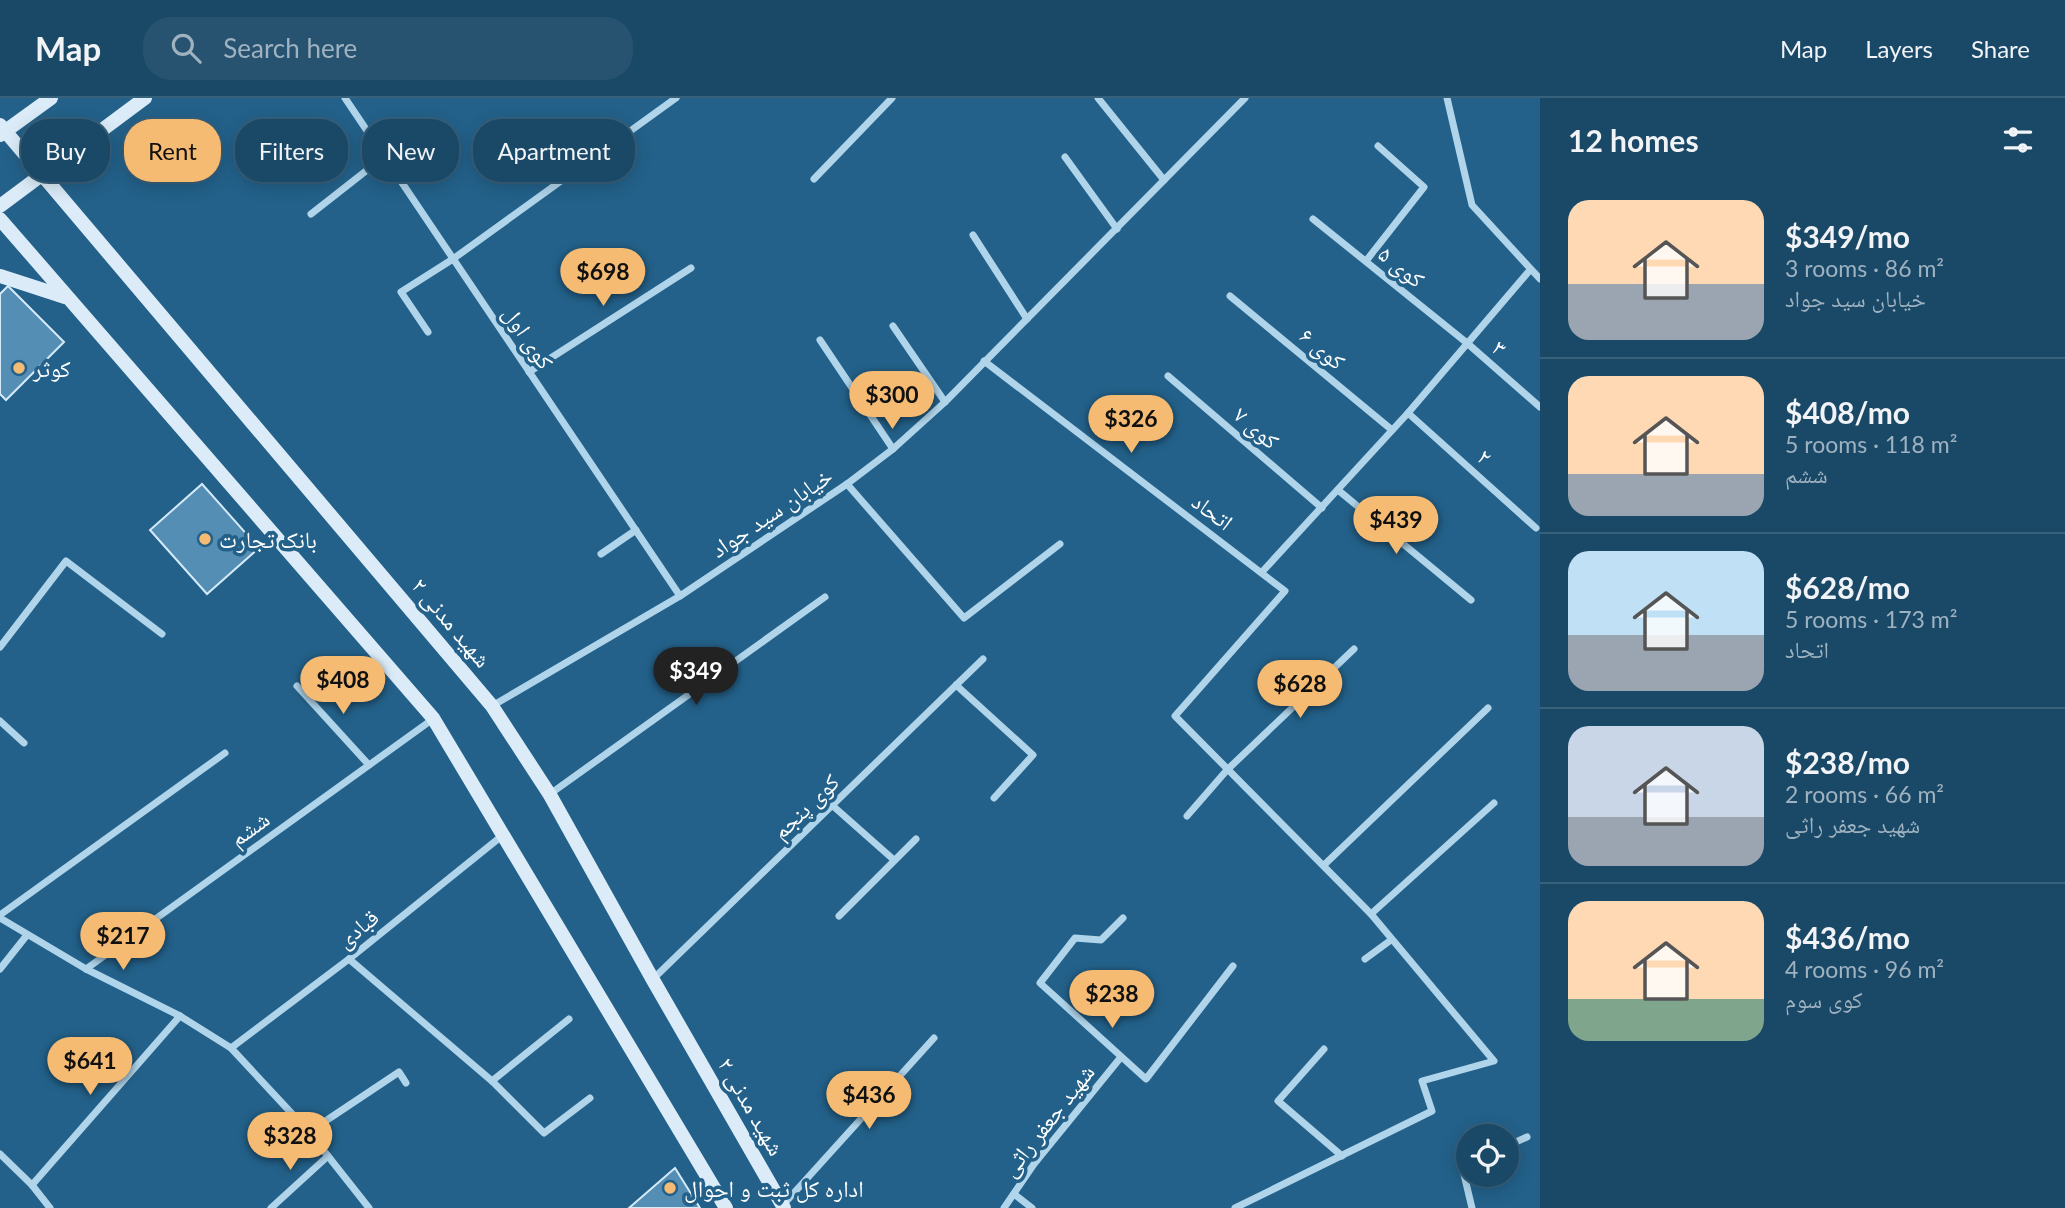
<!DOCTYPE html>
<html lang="en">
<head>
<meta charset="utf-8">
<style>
  :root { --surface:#1a4968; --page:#275371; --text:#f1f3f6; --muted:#9fb2c0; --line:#38617c; --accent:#f5bb73 }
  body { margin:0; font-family:Lato,"Noto Naskh Arabic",sans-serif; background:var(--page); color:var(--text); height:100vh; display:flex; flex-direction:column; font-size:26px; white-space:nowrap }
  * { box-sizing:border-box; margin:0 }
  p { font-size:23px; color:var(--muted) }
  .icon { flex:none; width:38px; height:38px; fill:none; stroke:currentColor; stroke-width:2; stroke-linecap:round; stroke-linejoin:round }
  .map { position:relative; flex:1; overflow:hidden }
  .sheet { display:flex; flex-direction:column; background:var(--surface); width:525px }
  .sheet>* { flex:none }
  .hud { position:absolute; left:21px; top:21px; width:665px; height:63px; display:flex; gap:14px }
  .fabs { position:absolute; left:1456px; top:1026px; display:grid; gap:14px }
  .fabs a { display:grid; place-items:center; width:63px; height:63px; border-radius:50%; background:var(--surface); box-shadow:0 4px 18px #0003,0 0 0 2px var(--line); font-size:35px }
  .price { position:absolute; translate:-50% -60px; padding:0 16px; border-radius:24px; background:var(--accent); color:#111; font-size:23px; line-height:46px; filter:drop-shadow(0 2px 4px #0008) }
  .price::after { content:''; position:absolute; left:50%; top:42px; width:21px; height:16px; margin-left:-10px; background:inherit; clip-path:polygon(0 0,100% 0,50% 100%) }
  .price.on { background:#222; color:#fff }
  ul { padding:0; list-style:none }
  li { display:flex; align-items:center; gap:21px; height:175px; padding:0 28px }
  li+li { border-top:2px solid var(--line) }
  li span { display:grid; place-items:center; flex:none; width:196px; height:140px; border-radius:21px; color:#555 }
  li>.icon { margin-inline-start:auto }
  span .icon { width:84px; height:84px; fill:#fffc; stroke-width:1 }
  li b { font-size:30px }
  h2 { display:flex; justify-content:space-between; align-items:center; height:84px; padding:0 28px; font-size:30px }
  .tag { padding:0 24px; border-radius:28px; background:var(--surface); box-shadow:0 4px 18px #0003,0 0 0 2px var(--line); font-size:24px; line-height:63px }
  .tag.on { background:var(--accent); color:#111 }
  header { display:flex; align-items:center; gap:42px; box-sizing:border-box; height:98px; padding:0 35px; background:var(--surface); border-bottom:2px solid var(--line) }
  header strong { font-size:33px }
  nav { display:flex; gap:38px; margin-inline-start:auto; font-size:24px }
  .search { width:490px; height:63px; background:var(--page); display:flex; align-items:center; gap:18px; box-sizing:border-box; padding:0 24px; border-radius:28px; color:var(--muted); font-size:26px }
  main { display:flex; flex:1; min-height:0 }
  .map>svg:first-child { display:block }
  .building { fill:#548eb5; stroke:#d5eaf8; stroke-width:2 }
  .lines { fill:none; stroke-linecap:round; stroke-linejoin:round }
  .street { stroke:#b0d4ea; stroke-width:7 }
  .secondary { stroke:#dbecf8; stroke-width:14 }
  .poi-dot { fill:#f5bb73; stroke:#23618a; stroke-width:2.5 }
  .labels { text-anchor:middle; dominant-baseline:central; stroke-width:7; stroke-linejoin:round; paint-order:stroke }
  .street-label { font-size:23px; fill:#fff; stroke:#23618a }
  .poi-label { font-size:23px; fill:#fff; stroke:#23618a; text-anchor:start }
</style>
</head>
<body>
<header>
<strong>Map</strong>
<div class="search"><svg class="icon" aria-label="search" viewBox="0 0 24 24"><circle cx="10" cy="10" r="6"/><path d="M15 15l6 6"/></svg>Search here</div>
<nav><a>Map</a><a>Layers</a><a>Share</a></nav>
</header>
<main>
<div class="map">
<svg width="1540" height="1110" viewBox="0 0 1540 1110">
  <rect width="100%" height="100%" fill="#23618a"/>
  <g class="building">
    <path d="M8 188 64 244 6 302 0 296V196Z"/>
    <path d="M202 386 259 450 207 496 150 432Z"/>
    <path d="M675 1070 700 1110H629Z"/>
  </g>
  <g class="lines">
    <g class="street">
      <path d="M345 0 680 498"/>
      <path d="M1098 0 1164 82"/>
      <path d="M1447 0 1472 107 1540 181"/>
      <path d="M1065 59 1117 131"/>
      <path d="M814 81 892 0"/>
      <path d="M311 116 385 58"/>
      <path d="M1313 121 1467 245 1540 309"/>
      <path d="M973 137 1027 221"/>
      <path d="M1366 163 1424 89 1378 48"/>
      <path d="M1230 198 1392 332"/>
      <path d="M893 228 945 304"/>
      <path d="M428 234 401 194 453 161 676 0"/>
      <path d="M820 242 893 351"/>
      <path d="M984 263 1285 493 1175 618 1371 816 1494 963 1422 983 1432 1013 1235 1110"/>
      <path d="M529 274 691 170"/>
      <path d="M1168 278 1322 410"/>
      <path d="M1408 315 1536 430"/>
      <path d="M847 386 964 520 1060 446"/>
      <path d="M1338 392 1471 502"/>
      <path d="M601 456 636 432"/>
      <path d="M1262 474 1408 315 1530 172"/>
      <path d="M0 549 66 463 162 536"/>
      <path d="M956 587 1033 657 994 700"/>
      <path d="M297 588 369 667"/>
      <path d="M492 608 680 498 847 386 893 351 945 304 1245 0"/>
      <path d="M0 623 24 645"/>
      <path d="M550 696 825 499"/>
      <path d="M833 708 894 762"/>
      <path d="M1187 718 1227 672 1354 551"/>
      <path d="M1324 767 1488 610"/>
      <path d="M1371 816 1494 705"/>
      <path d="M0 817 225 655"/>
      <path d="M839 818 916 741"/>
      <path d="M0 820 86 871 180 918 231 950 309 1034 369 1110"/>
      <path d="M1123 820 1101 842 1075 840 1040 885 1146 981 1233 868"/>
      <path d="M349 861 492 983 544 1035 590 1000"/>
      <path d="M1365 861 1391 842"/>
      <path d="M0 871 27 837"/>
      <path d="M86 871 433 621"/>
      <path d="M653 881 983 561"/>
      <path d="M231 950 349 861 503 737"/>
      <path d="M1324 951 1278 1003 1342 1058"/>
      <path d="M492 983 569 921"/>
      <path d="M309 1034 399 974 406 985"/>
      <path d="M1507 1048 1527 1039"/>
      <path d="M0 1056 32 1087 180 918"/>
      <path d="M1468 1065 1462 1068 1472 1110"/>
      <path d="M32 1087 50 1110"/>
      <path d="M1014 1096 1032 1110"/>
      <path d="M783 1107 934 940"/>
      <path d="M271 1110 328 1058"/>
      <path d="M1004 1110 1034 1066 1121 959"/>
    </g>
    <g class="secondary">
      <path d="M0 27 492 608 550 697 653 882 784 1110"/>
      <path d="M0 37 51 0"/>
      <path d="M0 108 145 0"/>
      <path d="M0 121 433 620 726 1110"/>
      <path d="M0 178 65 199"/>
    </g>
  </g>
  <g class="poi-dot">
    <circle cx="19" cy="270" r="7"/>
    <circle cx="205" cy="441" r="7"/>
    <circle cx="670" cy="1090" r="7"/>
  </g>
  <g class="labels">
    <g class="street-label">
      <text transform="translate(1402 168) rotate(39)">کوی ۵</text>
      <text transform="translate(529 239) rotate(56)">کوی اول</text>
      <text transform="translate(1500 249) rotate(41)">۳</text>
      <text transform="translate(1323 250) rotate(40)">کوی ۶</text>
      <text transform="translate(1257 329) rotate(41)">کوی ۷</text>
      <text transform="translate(1485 358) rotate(42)">۲</text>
      <text transform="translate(1213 413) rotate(37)">اتحاد</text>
      <text transform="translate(771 414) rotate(-34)">خیابان سید جواد</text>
      <text transform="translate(452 524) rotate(50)">شهید مدنی ۲</text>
      <text transform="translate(805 708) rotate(-44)">کوی پنجم</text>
      <text transform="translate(249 730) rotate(-36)">ششم</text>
      <text transform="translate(357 830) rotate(-39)">قبادی</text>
      <text transform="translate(752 1008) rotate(60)">شهید مدنی ۲</text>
      <text transform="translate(1047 1022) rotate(-52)">شهید جعفر راثی</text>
    </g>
    <g class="poi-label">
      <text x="33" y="270">کوثر</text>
      <text x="219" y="441">بانک تجارت</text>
      <text x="684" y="1090">اداره کل ثبت و احوال</text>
    </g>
  </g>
</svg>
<div class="fabs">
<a><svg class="icon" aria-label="locate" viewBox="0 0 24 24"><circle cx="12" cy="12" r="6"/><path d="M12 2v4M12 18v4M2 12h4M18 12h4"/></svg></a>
</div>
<b class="price" style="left:603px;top:210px">$698</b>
<b class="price" style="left:892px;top:333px">$300</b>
<b class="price" style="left:1131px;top:357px">$326</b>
<b class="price" style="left:1396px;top:458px">$439</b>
<b class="price on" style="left:696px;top:609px">$349</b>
<b class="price" style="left:343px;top:618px">$408</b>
<b class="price" style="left:1300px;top:622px">$628</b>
<b class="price" style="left:123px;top:874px">$217</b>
<b class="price" style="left:1112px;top:932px">$238</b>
<b class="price" style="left:90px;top:999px">$641</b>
<b class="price" style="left:869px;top:1033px">$436</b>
<b class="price" style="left:290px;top:1074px">$328</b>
<div class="hud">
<a class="tag">Buy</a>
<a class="tag on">Rent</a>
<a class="tag">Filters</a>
<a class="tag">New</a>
<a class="tag">Apartment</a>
</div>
</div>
<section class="sheet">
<h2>12 homes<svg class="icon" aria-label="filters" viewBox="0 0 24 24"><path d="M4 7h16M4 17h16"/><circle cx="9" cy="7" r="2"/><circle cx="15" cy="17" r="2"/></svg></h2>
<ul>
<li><span style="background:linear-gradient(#ffd9b3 60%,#9aa5b1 0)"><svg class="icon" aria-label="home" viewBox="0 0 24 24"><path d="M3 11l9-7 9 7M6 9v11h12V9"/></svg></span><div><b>$349/mo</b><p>3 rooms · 86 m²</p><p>خیابان سید جواد</p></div></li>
<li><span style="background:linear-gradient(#ffd9b3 70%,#9aa5b1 0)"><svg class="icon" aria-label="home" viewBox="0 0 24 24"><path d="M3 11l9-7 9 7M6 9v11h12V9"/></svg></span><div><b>$408/mo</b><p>5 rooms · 118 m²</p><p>ششم</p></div></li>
<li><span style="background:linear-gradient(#bfe0f5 60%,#9aa5b1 0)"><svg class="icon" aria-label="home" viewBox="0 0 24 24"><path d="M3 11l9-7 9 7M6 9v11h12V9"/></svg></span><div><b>$628/mo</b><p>5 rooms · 173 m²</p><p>اتحاد</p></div></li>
<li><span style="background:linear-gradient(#c9d6e8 65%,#9aa5b1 0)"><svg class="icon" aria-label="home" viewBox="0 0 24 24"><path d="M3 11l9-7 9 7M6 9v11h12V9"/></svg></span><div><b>$238/mo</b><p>2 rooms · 66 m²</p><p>شهید جعفر راثی</p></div></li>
<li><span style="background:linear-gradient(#ffd9b3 70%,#7fa58c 0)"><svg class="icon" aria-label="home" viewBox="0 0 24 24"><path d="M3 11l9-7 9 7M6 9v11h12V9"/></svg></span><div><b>$436/mo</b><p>4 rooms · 96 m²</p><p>کوی سوم</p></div></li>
</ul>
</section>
</main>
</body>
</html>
